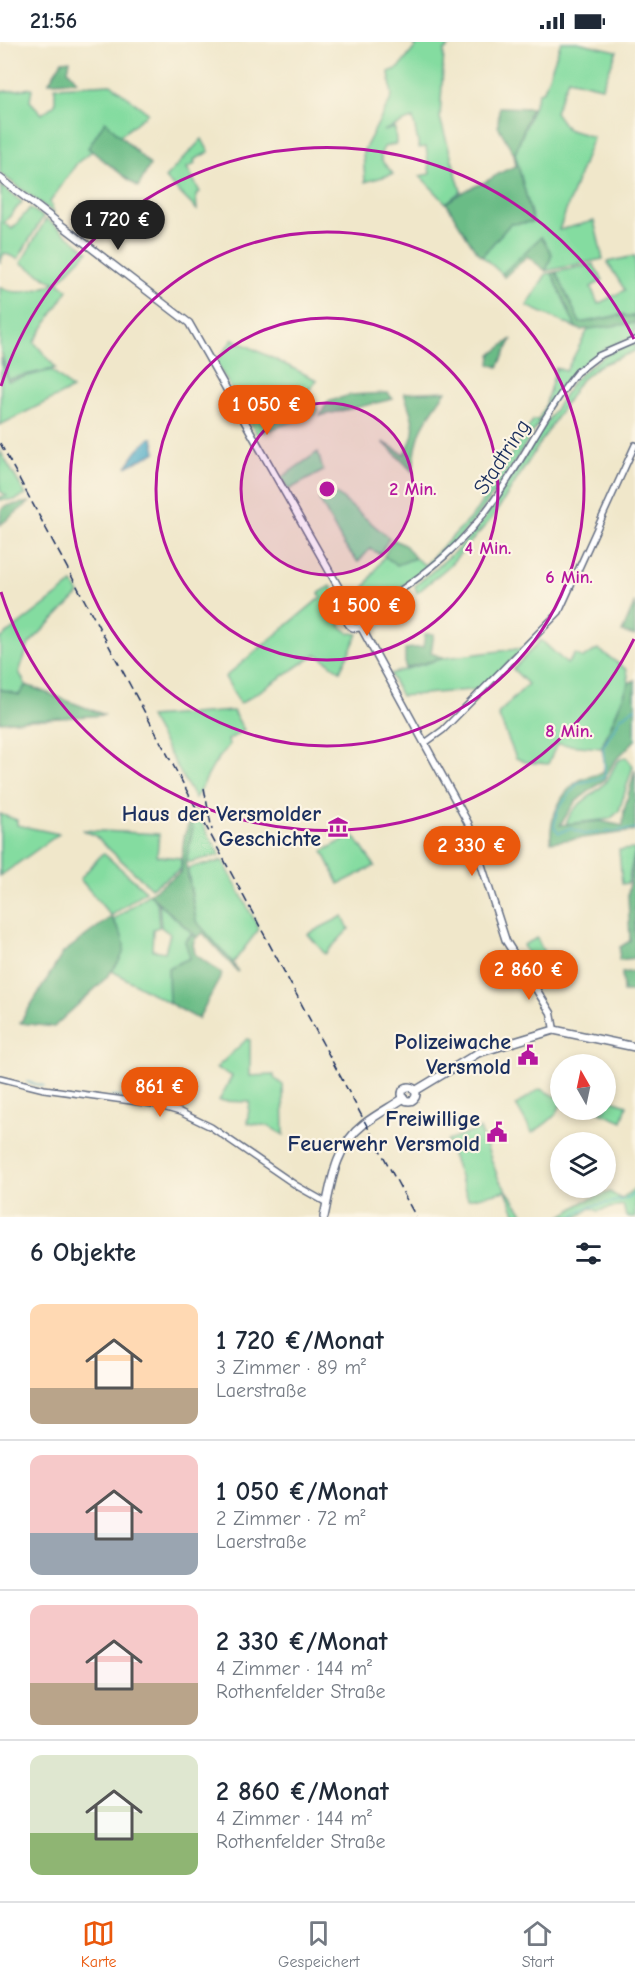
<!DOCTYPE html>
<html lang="de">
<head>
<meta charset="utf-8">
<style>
  :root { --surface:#fff; --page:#f6f6f7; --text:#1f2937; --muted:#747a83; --line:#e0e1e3; --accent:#ea580c }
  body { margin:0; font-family:"Comic Neue",sans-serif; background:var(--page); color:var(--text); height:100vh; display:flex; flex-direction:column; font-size:22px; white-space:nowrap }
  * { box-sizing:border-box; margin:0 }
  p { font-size:20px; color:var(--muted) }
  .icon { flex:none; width:33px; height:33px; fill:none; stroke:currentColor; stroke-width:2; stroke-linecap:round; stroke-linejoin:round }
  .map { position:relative; height:1175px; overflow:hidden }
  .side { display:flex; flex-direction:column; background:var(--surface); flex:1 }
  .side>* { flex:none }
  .needle { width:39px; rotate:351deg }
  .controls { position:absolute; left:550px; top:1012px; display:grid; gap:12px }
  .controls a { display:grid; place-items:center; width:66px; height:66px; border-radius:50%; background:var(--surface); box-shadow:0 3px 9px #0003; font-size:30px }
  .price { position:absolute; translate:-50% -51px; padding:0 14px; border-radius:21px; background:var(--accent); color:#fff; font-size:20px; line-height:39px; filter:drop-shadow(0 2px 3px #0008) }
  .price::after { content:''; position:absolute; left:50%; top:36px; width:18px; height:14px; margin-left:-9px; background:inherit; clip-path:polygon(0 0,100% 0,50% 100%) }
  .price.selected { background:#222; color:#fff }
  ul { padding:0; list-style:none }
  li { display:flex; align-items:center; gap:18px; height:150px; padding:0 30px }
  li+li { border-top:2px solid var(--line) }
  li span { display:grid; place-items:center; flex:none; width:168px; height:120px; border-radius:12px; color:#555 }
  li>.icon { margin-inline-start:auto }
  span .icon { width:72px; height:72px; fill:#fffc; stroke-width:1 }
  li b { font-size:26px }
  h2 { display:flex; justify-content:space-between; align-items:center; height:72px; padding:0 30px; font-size:26px }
  .status { display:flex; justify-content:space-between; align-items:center; height:42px; padding:0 30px; background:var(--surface); direction:ltr }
  .status svg { height:16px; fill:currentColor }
  .menu { display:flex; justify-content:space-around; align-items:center; height:84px; border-top:2px solid var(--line); background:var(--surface); font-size:16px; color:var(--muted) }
  .menu a { display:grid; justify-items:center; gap:3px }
  .menu .selected { color:var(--accent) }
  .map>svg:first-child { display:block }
  .green { fill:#84dca0; stroke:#50867f; stroke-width:1.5 }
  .forest { fill:#6bbc86; stroke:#437672; stroke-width:1.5 }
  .water { fill:#44a7c4; stroke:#306b91; stroke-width:1.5 }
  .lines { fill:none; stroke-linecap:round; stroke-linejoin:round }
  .stream { stroke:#44a7c4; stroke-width:1.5 }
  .tertiary-casing { stroke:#666f84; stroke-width:8 }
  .secondary-casing { stroke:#666f84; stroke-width:9 }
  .primary-casing { stroke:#666f84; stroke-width:10 }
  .tertiary { stroke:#fff; stroke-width:5 }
  .secondary { stroke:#fff; stroke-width:6 }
  .primary { stroke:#fff; stroke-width:7 }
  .rail { stroke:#1b2f5e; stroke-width:1.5; stroke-dasharray:9 4.5; stroke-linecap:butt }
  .ring { fill:none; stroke:#b5179e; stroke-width:3 }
  .labels { text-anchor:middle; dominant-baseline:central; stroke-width:4.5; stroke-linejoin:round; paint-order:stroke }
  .street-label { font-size:22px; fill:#1b2f5e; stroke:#fcf5e5 }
  .poi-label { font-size:22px; font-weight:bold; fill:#1b2f5e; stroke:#fcf5e5; text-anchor:end }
  .centre { fill:#b5179e; stroke:#fcf5e5; stroke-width:3 }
  .ring-label { font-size:18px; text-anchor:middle; font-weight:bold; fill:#b5179e; stroke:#fcf5e5; stroke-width:4.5; stroke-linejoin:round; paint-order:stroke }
</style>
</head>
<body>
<div class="status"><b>21:56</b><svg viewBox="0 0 49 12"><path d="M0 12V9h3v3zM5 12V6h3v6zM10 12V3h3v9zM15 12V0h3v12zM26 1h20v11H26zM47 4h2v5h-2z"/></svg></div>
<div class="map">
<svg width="635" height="1175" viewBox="0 0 635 1175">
  <rect width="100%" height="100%" fill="#fcf5e5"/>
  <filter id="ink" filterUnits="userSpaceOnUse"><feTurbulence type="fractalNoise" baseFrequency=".0167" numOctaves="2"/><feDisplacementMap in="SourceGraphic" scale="12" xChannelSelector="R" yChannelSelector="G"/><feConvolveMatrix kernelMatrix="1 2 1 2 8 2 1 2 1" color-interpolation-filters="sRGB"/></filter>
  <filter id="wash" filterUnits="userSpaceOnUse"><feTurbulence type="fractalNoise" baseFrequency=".008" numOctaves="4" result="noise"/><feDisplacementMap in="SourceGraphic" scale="24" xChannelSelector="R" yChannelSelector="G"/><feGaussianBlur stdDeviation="1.35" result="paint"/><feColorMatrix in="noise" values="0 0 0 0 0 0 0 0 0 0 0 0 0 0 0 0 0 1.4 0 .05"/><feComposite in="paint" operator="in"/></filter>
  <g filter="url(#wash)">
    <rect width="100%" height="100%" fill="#f0e7ca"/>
    <g class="green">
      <path d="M412 0H454L444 9 440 76 461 149 446 161 420 134 430 132 426 105 419 106 413 76 383 89 395 86 396 102 384 105C376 119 385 121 393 132L365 140 363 110 392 55 389 30 399 26 416 4Z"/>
      <path d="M561 0H577L617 9 602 45 568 37 555 70 567 87 593 95 559 188 594 179 603 217 546 229 552 212 541 195 502 232 482 214 510 182 533 179 515 112 539 50 544 48Z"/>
      <path d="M111 42 148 71 120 94 106 80 88 106 92 109 77 121 50 160 54 171 0 131V50L32 46 30 59 42 72 55 62V45Z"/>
      <path d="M202 97 209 110 194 118 195 122 187 126 200 150 196 153 197 168 165 136Z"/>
      <path d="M1 144 22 160 4 181 12 187 30 166 43 175 18 217 4 211 0 221Z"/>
      <path d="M46 177 88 209 58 240 68 248 34 300 56 326 8 337 0 305V245C15 255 40 248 55 241L21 221Z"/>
      <path d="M635 214V274L625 275 624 272 580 281 556 230 593 222 603 238 591 245 598 262 625 248 607 220Z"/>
      <path d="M552 231 576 286 527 264 546 232Z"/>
      <path d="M620 281H635V295C611 301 591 314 573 331 512 412 487 492 395 549 385 555 374 565 363 566L362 550 384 514 397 523 415 516 425 523 474 472 533 378H538L545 364 556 326 566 329 589 286Z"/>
      <path d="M233 297 317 338 304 354 318 368 316 372 257 392 216 320Z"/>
      <path d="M635 302V309L598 324 579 340 493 475 449 524 417 551 415 544 458 507 483 479 574 338C592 321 610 307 635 302Z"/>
      <path d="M1 316 8 339 52 328 72 347 0 383Z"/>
      <path d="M0 409 26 453 15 458H0V455L7 454 0 449Z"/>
      <path d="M318 410 323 429 288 448 281 436Z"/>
      <path d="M333 449 389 496 380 512 370 507 358 520 344 503 319 457Z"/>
      <path d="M73 541 79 552 29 602 19 630 26 643 19 653 0 647V597Z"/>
      <path d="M331 544 343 568 339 577 341 585 349 591 358 592 340 629 317 612 240 662 225 635 321 555 319 551Z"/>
      <path d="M541 598 567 622 575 612 583 616 598 607 627 628 629 641 601 706 557 702 548 722 525 720 516 716 498 672 528 642 513 627Z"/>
      <path d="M524 606 482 647 401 654 390 632 444 616Z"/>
      <path d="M233 669 244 688 228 698 229 703 215 721 195 757 149 675Z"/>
      <path d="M626 715 633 724 619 769 610 777 566 782C574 758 596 755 608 737 614 728 614 718 626 715Z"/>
      <path d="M194 767 220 813 186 821Z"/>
      <path d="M0 772 17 778V783L59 792 0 834Z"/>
      <path d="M82 788 159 792 157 814 181 816V827L151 846 94 793Z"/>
      <path d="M353 793 375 824 339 842 323 809Z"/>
      <path d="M635 807 628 841 622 842 619 808Z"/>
      <path d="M103 811 146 849 111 874 80 837Z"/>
      <path d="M223 819 259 887 233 921 196 879 188 829 191 825Z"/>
      <path d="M149 852 157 860 159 885 153 887 152 908 165 910 170 892 161 885 159 862 192 891 185 899 191 916 168 926 169 961 112 929C126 910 126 898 113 878Z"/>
      <path d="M343 874 349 887 325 912 308 892Z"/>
      <path d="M537 896 547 917 533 924 523 903Z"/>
      <path d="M247 997 250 998V1034L274 1033V1036L283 1043 284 1093 268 1084 247 1081 250 1060 219 1059 232 1034 216 1026Z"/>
      <path d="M540 1047 561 1057C562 1073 543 1083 532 1091L516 1063Z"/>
      <path d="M606 1056 627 1063 622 1079 596 1068H606Z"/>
      <path d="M480 1087 499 1138 526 1175H517L506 1149 468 1157 447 1099Z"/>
      <path d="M635 1146V1175H626L623 1163 598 1169 591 1166 577 1175H560L585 1159 610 1150 621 1157Z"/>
    </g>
    <g class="forest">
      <path d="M70 18 68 28 77 39 49 40 62 19Z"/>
      <path d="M499 65 531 66 515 112 533 180 510 182 482 214 474 206 446 161C459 151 470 146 485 140 496 134 503 128 516 124L514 112 498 84Z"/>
      <path d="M105 79 150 123 138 145 88 106Z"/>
      <path d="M541 195 552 212 546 229 527 214 504 235 502 232Z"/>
      <path d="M556 230 580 281 618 274H635V281L581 288 576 286 552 231Z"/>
      <path d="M512 297 498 325 490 322 491 313Z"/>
      <path d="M446 349C422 383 417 388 413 430L383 400 404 412C420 387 413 378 404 351Z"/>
      <path d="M388 351 393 357 320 374 327 360 350 353Z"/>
      <path d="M30 460 0 483 1 468 5 464Z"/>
      <path d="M393 497 406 504 415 516 397 523 384 514Z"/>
      <path d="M635 560V594L622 590Z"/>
      <path d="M425 592H434L431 611 444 616 405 626V607L423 605Z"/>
      <path d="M635 638V698L614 720 604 738 575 760 560 783 600 779 623 784 624 769 635 728V789L551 800C549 778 560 750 580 738 587 735 596 733 603 731L605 723 602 706 629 641Z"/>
      <path d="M26 643 105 673 0 680V647L19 653Z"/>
      <path d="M191 777 193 785 186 821 196 879 233 921 238 930 203 891 197 895 149 852 181 830 184 794Z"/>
      <path d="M635 812V916L619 918 620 905 630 899 628 852Z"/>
      <path d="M111 875C117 885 124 893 124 905 125 926 70 968 54 985L20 981 63 911Z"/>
      <path d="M192 893 196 896 193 902 195 912 222 932 198 977 169 961 168 926 190 916 185 899Z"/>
      <path d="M635 929V950H623L622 931Z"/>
    </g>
    <path class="water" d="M150 396H153L156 410 126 425 137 409Z"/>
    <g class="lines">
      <g class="stream">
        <path d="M635 666 621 675 603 705 605 732 603 736 578 741 558 767 554 785 559 791 570 786 584 792 635 787"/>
        <path d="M27 1040 44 1044"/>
        <path d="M110 1054 137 1057"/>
        <path d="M573 1175C588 1157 617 1166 635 1151"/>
      </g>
    </g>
  </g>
  <g filter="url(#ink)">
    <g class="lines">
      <g class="tertiary-casing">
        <g id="tertiary">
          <path d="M364 572C427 533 467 502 507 439 531 403 550 363 577 330L598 314 635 298"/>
          <path d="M425 701 443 688 559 570 635 403"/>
          <path d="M0 1036 44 1047 153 1062 180 1070 211 1085 297 1144 327 1161"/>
        </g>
      </g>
      <g class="secondary-casing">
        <g id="secondary">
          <path d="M0 136 189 281 352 569"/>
          <circle cx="356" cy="577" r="9"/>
          <path d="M361 585 468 781 506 899 551 971 554 988"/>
        </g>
      </g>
      <g class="primary-casing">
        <g id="primary">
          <circle cx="409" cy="1052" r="7"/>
          <path d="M415 1049 478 1011 554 988 635 1005"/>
          <path d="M324 1175C331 1142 335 1104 364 1082 377 1072 391 1065 404 1056"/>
        </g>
      </g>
      <use href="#tertiary" class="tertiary"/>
      <use href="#secondary" class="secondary"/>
      <use href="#primary" class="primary"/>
      <g class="rail">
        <path d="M0 401 416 1175"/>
        <path d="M204 746 212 788"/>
      </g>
    </g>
  </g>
  <circle cx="327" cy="447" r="86" fill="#b5179e" fill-opacity=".12"/>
  <g class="ring">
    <circle cx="327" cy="447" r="86"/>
    <circle cx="327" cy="447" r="171"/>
    <circle cx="327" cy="447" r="257"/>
    <path d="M634 597A342 342 0 0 1 1 550M1 344A342 342 0 0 1 634 297"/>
  </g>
  <defs>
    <g id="museum-bare" transform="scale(1.62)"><path d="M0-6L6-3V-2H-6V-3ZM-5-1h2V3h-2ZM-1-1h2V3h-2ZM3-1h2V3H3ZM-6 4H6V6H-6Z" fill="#b5179e" stroke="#fcf5e5" stroke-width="2.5" paint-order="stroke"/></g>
    <g id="civic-bare" transform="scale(1.62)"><path d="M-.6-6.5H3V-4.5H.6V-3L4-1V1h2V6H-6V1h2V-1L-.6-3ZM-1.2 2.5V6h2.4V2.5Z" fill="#b5179e" stroke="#fcf5e5" stroke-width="2.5" paint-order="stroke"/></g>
  </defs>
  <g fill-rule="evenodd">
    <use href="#museum-bare" x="338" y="785"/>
    <use href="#civic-bare" x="528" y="1013"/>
    <use href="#civic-bare" x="497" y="1090"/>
  </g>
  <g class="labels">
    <g class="street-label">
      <text transform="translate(502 415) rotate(-57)">Stadtring</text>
    </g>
    <g class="poi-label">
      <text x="321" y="772">Haus der Versmolder<tspan x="321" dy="25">Geschichte</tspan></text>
      <text x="511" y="1000">Polizeiwache<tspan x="511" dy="25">Versmold</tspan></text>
      <text x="480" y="1077">Freiwillige<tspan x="480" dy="25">Feuerwehr Versmold</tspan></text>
    </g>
  </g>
  <circle cx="327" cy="447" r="9" class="centre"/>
  <g class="ring-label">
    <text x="413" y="453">2 Min.</text>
    <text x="488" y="512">4 Min.</text>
    <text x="569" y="541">6 Min.</text>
    <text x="569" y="695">8 Min.</text>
  </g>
</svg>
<div class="controls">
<a><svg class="needle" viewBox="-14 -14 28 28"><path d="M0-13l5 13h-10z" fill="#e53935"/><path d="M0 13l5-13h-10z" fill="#747a83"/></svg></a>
<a><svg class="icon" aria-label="layers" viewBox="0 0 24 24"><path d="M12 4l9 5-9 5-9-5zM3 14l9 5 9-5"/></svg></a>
</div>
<b class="price selected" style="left:118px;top:209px">1 720 €</b>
<b class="price" style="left:267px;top:394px">1 050 €</b>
<b class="price" style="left:367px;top:595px">1 500 €</b>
<b class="price" style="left:472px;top:835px">2 330 €</b>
<b class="price" style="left:529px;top:959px">2 860 €</b>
<b class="price" style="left:160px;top:1076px">861 €</b>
</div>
<section class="side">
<h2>6 Objekte<svg class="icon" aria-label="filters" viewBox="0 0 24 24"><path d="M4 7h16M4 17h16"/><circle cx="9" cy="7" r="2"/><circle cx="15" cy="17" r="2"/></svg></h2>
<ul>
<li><span style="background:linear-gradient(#ffd9b3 70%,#b9a48a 0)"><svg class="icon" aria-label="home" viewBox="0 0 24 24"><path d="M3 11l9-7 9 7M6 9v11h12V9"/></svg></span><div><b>1 720 €/Monat</b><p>3 Zimmer · 89 m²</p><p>Laerstraße</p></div></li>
<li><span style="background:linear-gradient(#f6c9c9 65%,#9aa5b1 0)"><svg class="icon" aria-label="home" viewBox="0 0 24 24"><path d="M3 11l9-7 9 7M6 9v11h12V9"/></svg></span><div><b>1 050 €/Monat</b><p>2 Zimmer · 72 m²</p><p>Laerstraße</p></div></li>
<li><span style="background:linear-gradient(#f6c9c9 65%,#b9a48a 0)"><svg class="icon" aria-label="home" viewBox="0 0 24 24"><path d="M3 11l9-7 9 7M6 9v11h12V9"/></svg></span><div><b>2 330 €/Monat</b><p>4 Zimmer · 144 m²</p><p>Rothenfelder Straße</p></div></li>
<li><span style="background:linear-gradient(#dfe7d0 65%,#8fb573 0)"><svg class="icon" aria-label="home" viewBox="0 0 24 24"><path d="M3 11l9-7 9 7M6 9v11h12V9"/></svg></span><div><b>2 860 €/Monat</b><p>4 Zimmer · 144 m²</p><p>Rothenfelder Straße</p></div></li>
</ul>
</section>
<nav class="menu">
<a class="selected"><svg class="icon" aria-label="map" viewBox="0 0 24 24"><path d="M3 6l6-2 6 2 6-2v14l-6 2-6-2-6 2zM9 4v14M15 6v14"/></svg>Karte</a>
<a><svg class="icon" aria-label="saved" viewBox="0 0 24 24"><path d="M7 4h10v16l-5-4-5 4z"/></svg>Gespeichert</a>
<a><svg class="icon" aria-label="home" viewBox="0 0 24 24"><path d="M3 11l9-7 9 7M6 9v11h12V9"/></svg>Start</a>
</nav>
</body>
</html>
